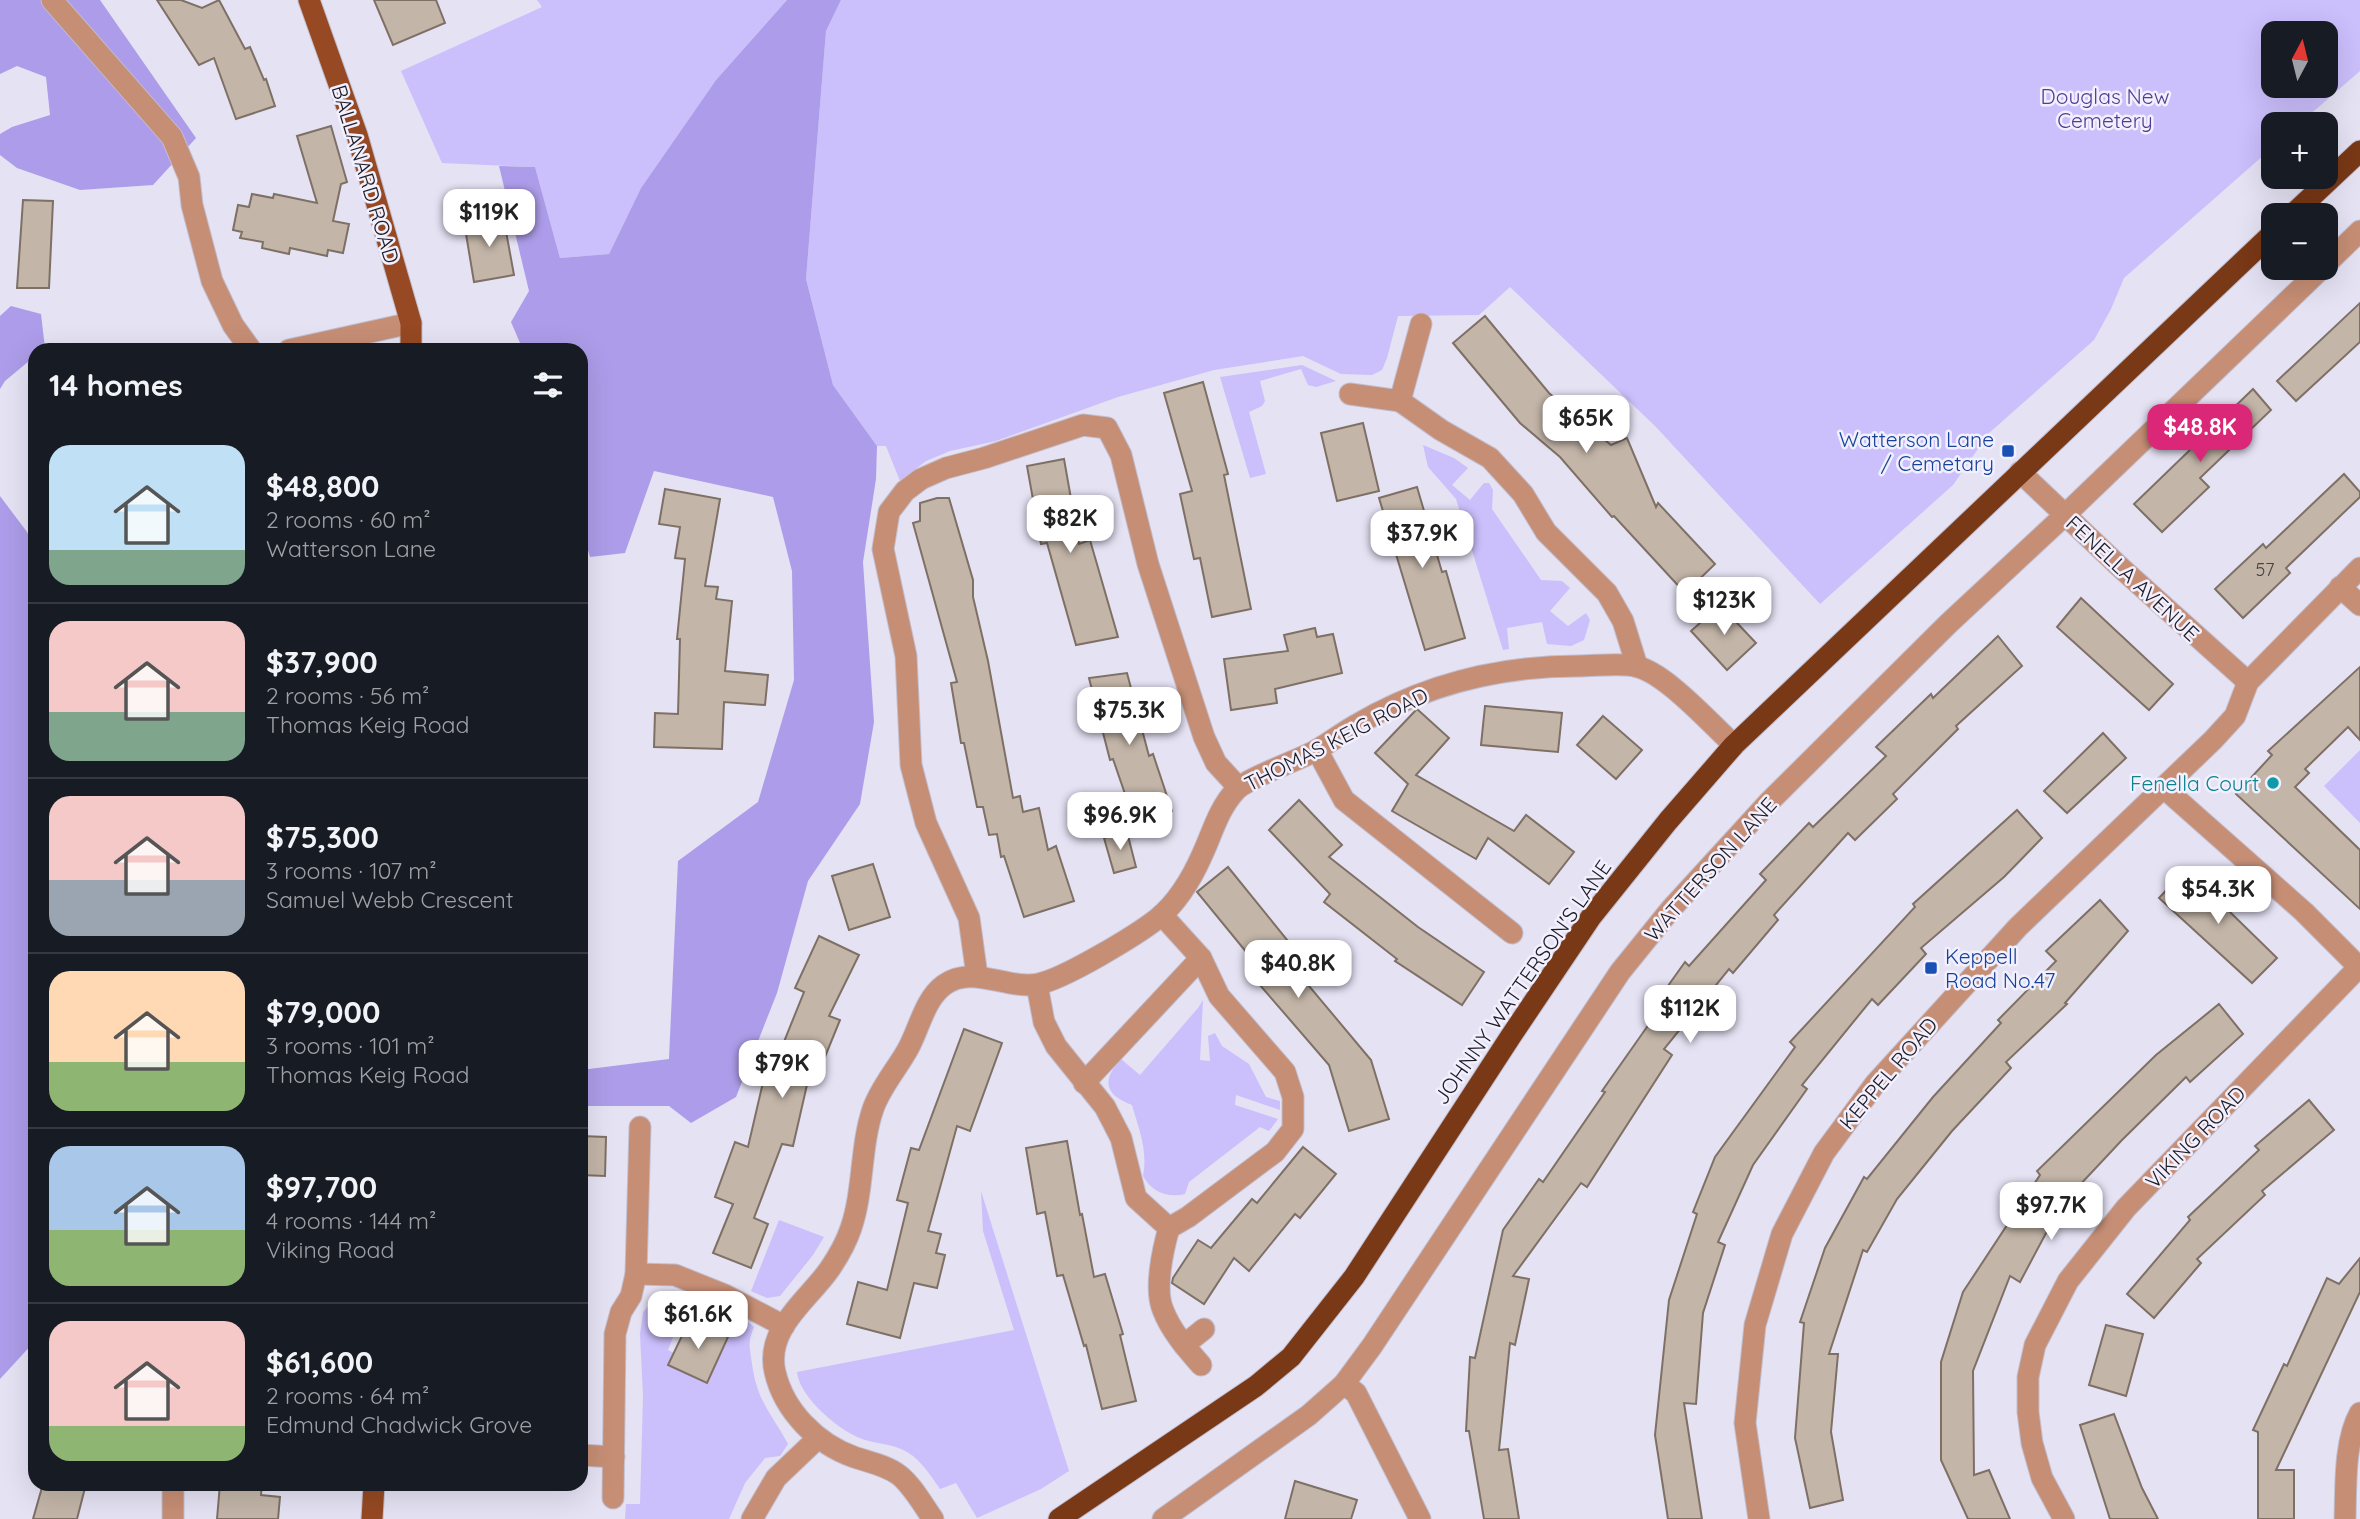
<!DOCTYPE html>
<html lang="en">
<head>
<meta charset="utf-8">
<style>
  :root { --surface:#171b24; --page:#20242c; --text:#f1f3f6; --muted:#9ea1a6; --line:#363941; --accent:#db2777 }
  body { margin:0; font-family:Quicksand,sans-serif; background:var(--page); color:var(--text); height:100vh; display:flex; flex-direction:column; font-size:26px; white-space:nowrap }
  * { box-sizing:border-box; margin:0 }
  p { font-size:23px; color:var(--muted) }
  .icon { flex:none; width:38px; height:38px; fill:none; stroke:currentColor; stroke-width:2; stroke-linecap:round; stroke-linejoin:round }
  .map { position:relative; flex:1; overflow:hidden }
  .panel { position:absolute; left:28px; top:343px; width:560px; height:1148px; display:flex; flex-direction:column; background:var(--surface); border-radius:21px; box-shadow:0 7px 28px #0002 }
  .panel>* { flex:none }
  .needle { width:46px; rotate:7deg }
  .controls { position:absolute; left:2261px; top:21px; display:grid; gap:14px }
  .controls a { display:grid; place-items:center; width:77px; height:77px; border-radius:14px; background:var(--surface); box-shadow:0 7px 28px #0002; font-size:35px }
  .price { position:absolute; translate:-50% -60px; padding:0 16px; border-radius:14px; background:#fff; color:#222; font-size:23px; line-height:46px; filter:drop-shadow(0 2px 4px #0008) }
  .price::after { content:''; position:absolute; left:50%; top:42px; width:21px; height:16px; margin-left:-10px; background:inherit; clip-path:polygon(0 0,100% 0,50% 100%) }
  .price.current { background:var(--accent); color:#fff }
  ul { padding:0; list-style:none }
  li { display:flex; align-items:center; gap:21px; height:175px; padding:0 21px }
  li+li { border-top:2px solid var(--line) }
  li span { display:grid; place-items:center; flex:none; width:196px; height:140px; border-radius:21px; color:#555 }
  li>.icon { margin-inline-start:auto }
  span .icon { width:84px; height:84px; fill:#fffc; stroke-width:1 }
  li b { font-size:30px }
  h2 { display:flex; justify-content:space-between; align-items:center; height:84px; padding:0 21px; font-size:30px }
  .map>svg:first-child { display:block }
  .green { fill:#cbbffc; fill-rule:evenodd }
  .forest { fill:#ad9ce9 }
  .building { fill:#c3b5a8; stroke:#7e7065; stroke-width:2 }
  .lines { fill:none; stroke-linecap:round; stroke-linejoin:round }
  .street-casing { stroke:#c1bece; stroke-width:23 }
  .primary-casing { stroke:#c1bece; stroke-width:23 }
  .highway-casing { stroke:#c1bece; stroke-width:23 }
  .street { stroke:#c68e75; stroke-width:21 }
  .primary { stroke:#964922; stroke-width:21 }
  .highway { stroke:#793816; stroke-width:21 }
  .transit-dot { fill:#1a4fb4; stroke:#f2f0fe; stroke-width:2.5 }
  .culture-dot { fill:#0f9aa8; stroke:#f2f0fe; stroke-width:2.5 }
  .labels { text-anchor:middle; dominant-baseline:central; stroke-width:5; stroke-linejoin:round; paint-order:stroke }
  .number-label { font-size:18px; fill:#464244 }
  .park-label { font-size:21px; fill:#553a93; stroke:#f2f0fe }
  .street-label { font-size:21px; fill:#1d1c23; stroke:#f2f0fe }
  .transit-label { font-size:21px; fill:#164399; stroke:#f2f0fe; text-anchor:end }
  .culture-label { font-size:21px; fill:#0d838f; stroke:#f2f0fe; text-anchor:end }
</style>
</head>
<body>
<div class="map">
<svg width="2360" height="1519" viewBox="0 0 2360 1519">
  <rect width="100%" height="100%" fill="#e5e2f4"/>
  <g class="green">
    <path d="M537 0H787L716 80 641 188 609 254 560 258 535 167 442 163 401 71 542 7Z"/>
    <path d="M841 0H2360V71L2299 124H2273V147L2124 278 2111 309 2094 340 1989 433 1953 485 1820 604 1656 427 1510 287 1479 315 1398 316 1387 358 1382 370 1372 375 1341 374 1303 356 1214 370 1118 397 996 441 950 451 926 461 900 481 886 446H877L833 385 806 279 826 31ZM2273 33H2326V86H2273Z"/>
    <path d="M1302 365 1336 381 1316 387 1308 385 1301 369 1260 381 1265 401 1262 406 1249 412 1266 474 1250 478 1220 377Z"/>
    <path d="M1423 445 1454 458 1468 468 1452 485 1470 500 1484 483H1489L1493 490 1492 509 1541 580 1562 581 1570 588 1550 611 1568 626 1586 613 1590 620 1584 640 1571 646 1547 644 1542 622 1507 628 1509 649 1503 650 1456 499 1428 467Z"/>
    <path d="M2360 750V823L2324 786Z"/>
    <path d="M1203 1000 1200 1060 1210 1061 1208 1036 1215 1033 1222 1046 1249 1064 1266 1097 1280 1101V1110L1236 1095 1235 1105 1278 1119 1269 1131 1260 1127 1189 1182 1185 1194C1167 1198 1152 1192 1143 1176 1148 1151 1139 1129 1132 1105 1105 1095 1101 1081 1121 1059L1140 1075 1198 1008Z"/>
    <path d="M981 1191 1069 1471 1041 1489 977 1518 956 1483 940 1489C930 1475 922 1461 907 1452 893 1444 879 1444 865 1440 841 1433 799 1397 797 1372L1014 1330 983 1231Z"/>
    <path d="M779 1220 824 1237 813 1255 780 1296 767 1298 751 1291Z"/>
    <path d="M672 1292 690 1294 668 1350 674 1353 668 1364 706 1383 739 1314 754 1327C747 1344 750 1347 752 1364 757 1401 771 1413 788 1444L780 1456 765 1458 745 1483 729 1519H625L626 1504H640L643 1396 640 1334 643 1312 655 1299Z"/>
  </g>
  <g class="forest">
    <path d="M0 0H100L196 138 153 185 80 190 17 168 0 155V134L12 127 50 115 46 77 17 66 0 74Z"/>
    <path d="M787 0H841L826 31 806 279 833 385 877 446 876 479 863 562 874 722 860 804 808 881 777 993 736 1097 691 1123 669 1106H581V1070L669 1059 678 861 758 802 794 680 792 571 773 497 654 471 625 553 590 557 581 527V350H523L511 322 529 291 499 166 535 167 560 258 609 254 641 188 716 80Z"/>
    <path d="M11 306 41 314 45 348 35 350V356L5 381 0 389V316Z"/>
    <path d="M0 496 27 532 35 553V1341L0 1379Z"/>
  </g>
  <g class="building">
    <path d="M157 0H181L202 8 219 0 245 49 250 47 264 80 266 79 275 106 236 119 214 58 199 65Z"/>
    <path d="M374 0H436L445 23 393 45Z"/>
    <path d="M331 126 347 182 341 184 333 221 349 224 343 253 328 250 327 256 290 248 289 254 262 248 263 242 240 238 242 232 233 230 238 205 249 207 252 194 273 198 274 194 317 203 297 136Z"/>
    <path d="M23 200 53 201 49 288H17Z"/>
    <path d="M503 215 514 275 474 282 464 222Z"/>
    <path d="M2360 303V342L2296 401 2277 381Z"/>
    <path d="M1485 316 1549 393 1611 445 1627 438 1656 507 1658 503 1715 564 1685 593 1614 516 1612 517 1560 457 1520 423 1453 343Z"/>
    <path d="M1203 382 1228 474 1224 475 1251 609 1212 617 1200 558 1194 559 1180 494 1192 491 1164 393Z"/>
    <path d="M2253 389 2271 410 2200 478 2209 487 2162 532 2134 504Z"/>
    <path d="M1363 423 1379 491 1337 501 1321 433Z"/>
    <path d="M1064 459 1079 544 1090 540 1118 637 1076 645 1047 543 1041 544 1027 466Z"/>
    <path d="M2344 474 2360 492V497L2286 568 2290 573 2243 618 2215 589 2263 544 2266 548Z"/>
    <path d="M1417 487 1442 572 1446 571 1465 638 1425 650 1379 498Z"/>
    <path d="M665 489 720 499 705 586 718 587 716 599 732 601 725 671 768 675 765 705 724 702 722 749 654 747 655 713 678 714 680 639H677L685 559 675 558 680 527 659 524Z"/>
    <path d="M937 498H949L973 580V597L988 661 1013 798 1020 796 1023 812 1039 808 1048 850 1056 846 1074 901 1024 917 1004 856 1001 857 997 834 989 835 983 807H977L964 743H961L951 683 957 682 913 523 920 521V503Z"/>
    <path d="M2081 598 2173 684 2149 710 2057 627Z"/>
    <path d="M1720 605 1756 643 1727 670 1691 631Z"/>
    <path d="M1315 628 1317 637 1333 634 1342 673 1275 689 1277 703 1231 710 1224 659 1288 651 1284 635Z"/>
    <path d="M1998 636 2022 666 1956 726 1958 729 1893 794 1897 799 1855 840 1848 833 1774 915 1778 920 1733 973 1729 969 1664 1049 1672 1055 1587 1187 1581 1183 1513 1276 1529 1279 1515 1345 1510 1343 1499 1450 1508 1449 1519 1519H1484L1469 1431H1466L1470 1357 1475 1358 1503 1230 1539 1179 1543 1182 1605 1092 1602 1091 1654 1017 1648 1014 1685 962 1689 966 1766 880 1760 874 1809 823 1813 827 1886 756 1876 747 1931 694 1933 698Z"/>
    <path d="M2360 667V740L2348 727 2305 769 2309 773 2295 787 2360 850V909L2236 794 2272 755 2268 751Z"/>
    <path d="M1127 673 1149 756 1153 754 1172 811 1135 823 1113 759 1110 760 1089 678Z"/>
    <path d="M1485 706 1562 713 1558 752 1481 745Z"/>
    <path d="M1417 709 1449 738 1416 775 1514 831 1526 815 1574 852 1549 884 1488 838 1476 859 1392 811 1408 784 1375 753Z"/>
    <path d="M1603 716 1642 750 1616 779 1577 745Z"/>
    <path d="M2103 733 2126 758 2067 813 2044 791Z"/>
    <path d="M1299 800 1342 845 1329 857 1418 927 1484 972 1462 1005 1395 961 1397 959 1324 902 1330 894 1269 830Z"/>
    <path d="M2017 810 2042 838 2004 877 1921 948 1926 954 1878 1005 1872 999 1802 1085 1807 1089 1753 1165 1718 1242 1725 1245 1703 1313 1696 1404 1684 1403 1702 1519H1668L1655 1435 1669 1300 1697 1214 1693 1212 1715 1157 1795 1047 1790 1042 1915 907 1913 904Z"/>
    <path d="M1127 832 1136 867 1114 873 1104 838Z"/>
    <path d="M873 864 890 917 849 930 832 876Z"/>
    <path d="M1228 867 1288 941 1278 949 1371 1060 1389 1119 1349 1131 1329 1065 1253 977 1261 970 1197 892Z"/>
    <path d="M2186 869 2277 958 2252 983 2159 898Z"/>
    <path d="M2100 900 2128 931 2065 1003 2067 1004 2006 1062 2011 1068 1952 1131 1897 1199 1867 1252 1863 1250 1829 1354H1838L1831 1432 1843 1500 1810 1508 1795 1438 1804 1323 1800 1322 1825 1248 1864 1177 1867 1179 1933 1097 2001 1023 1998 1020 2056 961 2046 951Z"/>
    <path d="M819 936 859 955 829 1016 840 1020 816 1079 809 1076 793 1146 782 1144 754 1218 768 1224 751 1268 713 1253 733 1204 715 1197 735 1142 748 1147 764 1078 769 1079 804 992 795 988Z"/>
    <path d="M2219 1004 2243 1034 2190 1082 2186 1077 2122 1140 2061 1205 2020 1282 2010 1276 1973 1371 1974 1475 1989 1470 2010 1519H1968L1941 1460V1362L1963 1292 2040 1175 2037 1171 2156 1055Z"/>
    <path d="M964 1029 1002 1043 970 1131 957 1126 928 1231 941 1234 936 1253 945 1255 937 1288 914 1283 900 1338 847 1324 858 1282 887 1290 908 1203 897 1200 911 1148 919 1150Z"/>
    <path d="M2309 1100 2334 1130 2262 1191 2265 1195 2197 1259 2201 1263 2154 1318 2127 1294 2190 1220 2188 1217 2259 1150 2255 1146Z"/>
    <path d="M581 1136 606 1137 605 1176 581 1175Z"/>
    <path d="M1067 1141 1080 1215 1082 1214 1094 1277 1105 1274 1123 1334 1120 1335 1136 1401 1102 1409 1086 1345 1084 1346 1063 1275 1057 1276 1045 1212 1037 1214 1026 1148Z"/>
    <path d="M1303 1147 1336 1174 1300 1218 1295 1214 1249 1271 1234 1258 1204 1304 1172 1283 1173 1278 1198 1240 1211 1248 1252 1199 1257 1203Z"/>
    <path d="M2360 1258V1292L2276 1470H2294V1519H2258V1432L2253 1430 2284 1364 2287 1366 2327 1278 2339 1284Z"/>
    <path d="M690 1319 728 1337 707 1383 668 1365Z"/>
    <path d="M2106 1325 2143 1334 2126 1396 2089 1385Z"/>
    <path d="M2114 1414 2142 1488 2158 1519H2110L2080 1425Z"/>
    <path d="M1295 1481 1357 1500 1351 1519H1285Z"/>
    <path d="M43 1484H86L77 1519H33Z"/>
    <path d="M220 1484H262L261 1495 280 1497 278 1519H217Z"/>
  </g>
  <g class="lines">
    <g class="street-casing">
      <g id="street">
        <path d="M52 0 172 137 189 177 192 205 212 281 233 325 251 350"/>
        <path d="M2326 264 2360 231"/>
        <path d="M1421 324 1400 401 1441 430 1490 458 1523 494 1546 532 1607 593 1623 621 1637 666"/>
        <path d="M289 350 411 323"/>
        <path d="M1350 394 1400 401"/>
        <path d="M2020 472 2120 567 2248 682"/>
        <path d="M2340 587 2360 605"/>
        <path d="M1317 750 1344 800 1512 933"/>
        <path d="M2164 788 2304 912 2360 968"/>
        <path d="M977 976 969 918 926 823 911 765 906 656 883 549 889 512 905 491 921 479 946 468 984 458 1083 425 1107 428 1121 455 1148 564 1204 737 1216 763 1238 787"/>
        <path d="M1037 985 1044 1022 1056 1046 1105 1107 1121 1138 1136 1198 1169 1228 1188 1217 1275 1152 1293 1129V1097L1285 1072 1219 996 1201 958 1162 915"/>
        <path d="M1084 1083 1201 958"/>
        <path d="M1169 1228C1163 1249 1154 1289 1163 1310 1171 1331 1187 1349 1201 1365"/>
        <path d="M636 1274 640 1127"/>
        <path d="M1184 1345 1204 1329"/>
        <path d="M1344 1384 1356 1393 1420 1519"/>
        <path d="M581 1455 614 1457"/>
        <path d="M613 1498 615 1334 621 1312 631 1296 636 1274 675 1275 725 1295 784 1326"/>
        <path d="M173 1519V1484"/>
        <path d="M752 1519 776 1478 818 1438"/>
        <path d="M933 1519C923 1505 912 1485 899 1475 886 1465 868 1462 854 1457 817 1444 784 1411 775 1372 765 1329 807 1301 829 1270 838 1257 846 1243 851 1228 864 1190 860 1147 873 1109 881 1086 898 1068 909 1047 920 1026 925 999 944 985 972 964 1007 990 1038 984 1064 979 1135 936 1157 919 1177 903 1193 876 1203 853 1213 831 1219 808 1236 790 1249 777 1297 761 1315 751 1329 743 1342 733 1356 725 1424 685 1499 666 1578 666 1596 666 1617 663 1634 666 1663 670 1711 724 1734 745"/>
        <path d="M1163 1519 1309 1415 1344 1384 1372 1346 1620 972 1671 909 1768 803 1948 624 2065 515 2322 268"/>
        <path d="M1759 1519 1745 1423 1755 1325 1782 1234 1824 1153 1875 1084 2018 927 2213 740 2235 716 2248 682 2360 568"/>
        <path d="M2064 1519 2042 1478 2032 1443 2028 1412V1377L2035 1345 2068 1281 2126 1208 2359 967"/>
        <path d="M2345 1519C2346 1487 2344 1441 2360 1413"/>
      </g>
    </g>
    <g class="primary-casing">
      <g id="primary">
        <path d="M309 0 357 135 411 323V350"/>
        <path d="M372 1519 374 1484"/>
      </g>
    </g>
    <g class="highway-casing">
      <g id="highway">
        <path d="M2292 215 2360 151"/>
        <path d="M1059 1519 1256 1386 1291 1357 1354 1277 1511 1036 1591 917 1668 821 1734 745 2273 233"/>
      </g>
    </g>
    <use href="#street" class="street"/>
    <use href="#primary" class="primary"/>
    <use href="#highway" class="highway"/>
  </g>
  <g class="transit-dot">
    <rect x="2001" y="444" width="14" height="14" rx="3.5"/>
    <rect x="1924" y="961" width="14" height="14" rx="3.5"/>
  </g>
  <circle class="culture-dot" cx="2273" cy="783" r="7"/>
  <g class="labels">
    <g class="number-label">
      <text x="2265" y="569">57</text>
    </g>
    <g class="park-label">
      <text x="2105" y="96">Douglas New<tspan x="2105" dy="24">Cemetery</tspan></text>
    </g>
    <g class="street-label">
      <text transform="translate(366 174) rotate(73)">BALLANARD ROAD</text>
      <text transform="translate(2133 578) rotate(43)">FENELLA AVENUE</text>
      <text transform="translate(1336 739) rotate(-27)">THOMAS KEIG ROAD</text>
      <text transform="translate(1710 869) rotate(-48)">WATTERSON LANE</text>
      <text transform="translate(1522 982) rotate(-55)">JOHNNY WATTERSON'S LANE</text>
      <text transform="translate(1888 1073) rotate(-50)">KEPPEL ROAD</text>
      <text transform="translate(2195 1137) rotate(-46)">VIKING ROAD</text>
    </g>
    <g class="transit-label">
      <text x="1994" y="439">Watterson Lane<tspan x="1994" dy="24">/ Cemetary</tspan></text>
      <text x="1945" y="956" text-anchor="start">Keppell<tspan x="1945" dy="24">Road No.47</tspan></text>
    </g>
    <g class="culture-label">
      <text x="2259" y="783">Fenella Court</text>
    </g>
  </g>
</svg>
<div class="controls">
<a><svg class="needle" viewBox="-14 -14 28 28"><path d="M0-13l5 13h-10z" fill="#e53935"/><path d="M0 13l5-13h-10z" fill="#9ea1a6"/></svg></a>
<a>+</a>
<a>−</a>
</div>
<b class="price" style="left:489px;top:249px">$119K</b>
<b class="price" style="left:1586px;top:455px">$65K</b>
<b class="price current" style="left:2200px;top:464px">$48.8K</b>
<b class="price" style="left:1070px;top:555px">$82K</b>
<b class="price" style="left:1422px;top:570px">$37.9K</b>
<b class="price" style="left:1724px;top:637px">$123K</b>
<b class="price" style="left:1129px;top:747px">$75.3K</b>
<b class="price" style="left:1120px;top:852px">$96.9K</b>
<b class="price" style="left:2218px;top:926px">$54.3K</b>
<b class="price" style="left:1298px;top:1000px">$40.8K</b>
<b class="price" style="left:1690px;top:1045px">$112K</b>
<b class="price" style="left:782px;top:1100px">$79K</b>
<b class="price" style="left:2051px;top:1242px">$97.7K</b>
<b class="price" style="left:698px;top:1351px">$61.6K</b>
<section class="panel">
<h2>14 homes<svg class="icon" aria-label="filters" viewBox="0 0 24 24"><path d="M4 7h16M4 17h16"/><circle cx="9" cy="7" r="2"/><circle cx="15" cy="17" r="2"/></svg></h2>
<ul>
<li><span style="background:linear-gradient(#bfe0f5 75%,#7fa58c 0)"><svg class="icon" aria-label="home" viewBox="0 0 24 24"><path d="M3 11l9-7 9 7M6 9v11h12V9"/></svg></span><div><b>$48,800</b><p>2 rooms · 60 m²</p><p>Watterson Lane</p></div></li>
<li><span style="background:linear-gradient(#f6c9c9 65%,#7fa58c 0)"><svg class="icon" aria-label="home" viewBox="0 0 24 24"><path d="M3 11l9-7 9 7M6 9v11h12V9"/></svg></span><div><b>$37,900</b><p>2 rooms · 56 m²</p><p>Thomas Keig Road</p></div></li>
<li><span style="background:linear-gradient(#f6c9c9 60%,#9aa5b1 0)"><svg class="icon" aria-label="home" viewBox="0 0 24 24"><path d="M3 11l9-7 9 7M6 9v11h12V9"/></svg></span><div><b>$75,300</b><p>3 rooms · 107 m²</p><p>Samuel Webb Crescent</p></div></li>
<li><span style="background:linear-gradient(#ffd9b3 65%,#8fb573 0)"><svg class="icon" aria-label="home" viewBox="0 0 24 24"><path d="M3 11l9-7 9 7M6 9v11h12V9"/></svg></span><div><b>$79,000</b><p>3 rooms · 101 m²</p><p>Thomas Keig Road</p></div></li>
<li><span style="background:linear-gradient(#a9c7e8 60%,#8fb573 0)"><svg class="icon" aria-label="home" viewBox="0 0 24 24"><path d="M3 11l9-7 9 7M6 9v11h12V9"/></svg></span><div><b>$97,700</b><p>4 rooms · 144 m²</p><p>Viking Road</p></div></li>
<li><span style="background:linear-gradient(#f6c9c9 75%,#8fb573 0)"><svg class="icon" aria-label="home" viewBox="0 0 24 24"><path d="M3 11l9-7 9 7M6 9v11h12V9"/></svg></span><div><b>$61,600</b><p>2 rooms · 64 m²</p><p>Edmund Chadwick Grove</p></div></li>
</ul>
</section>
</div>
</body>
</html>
